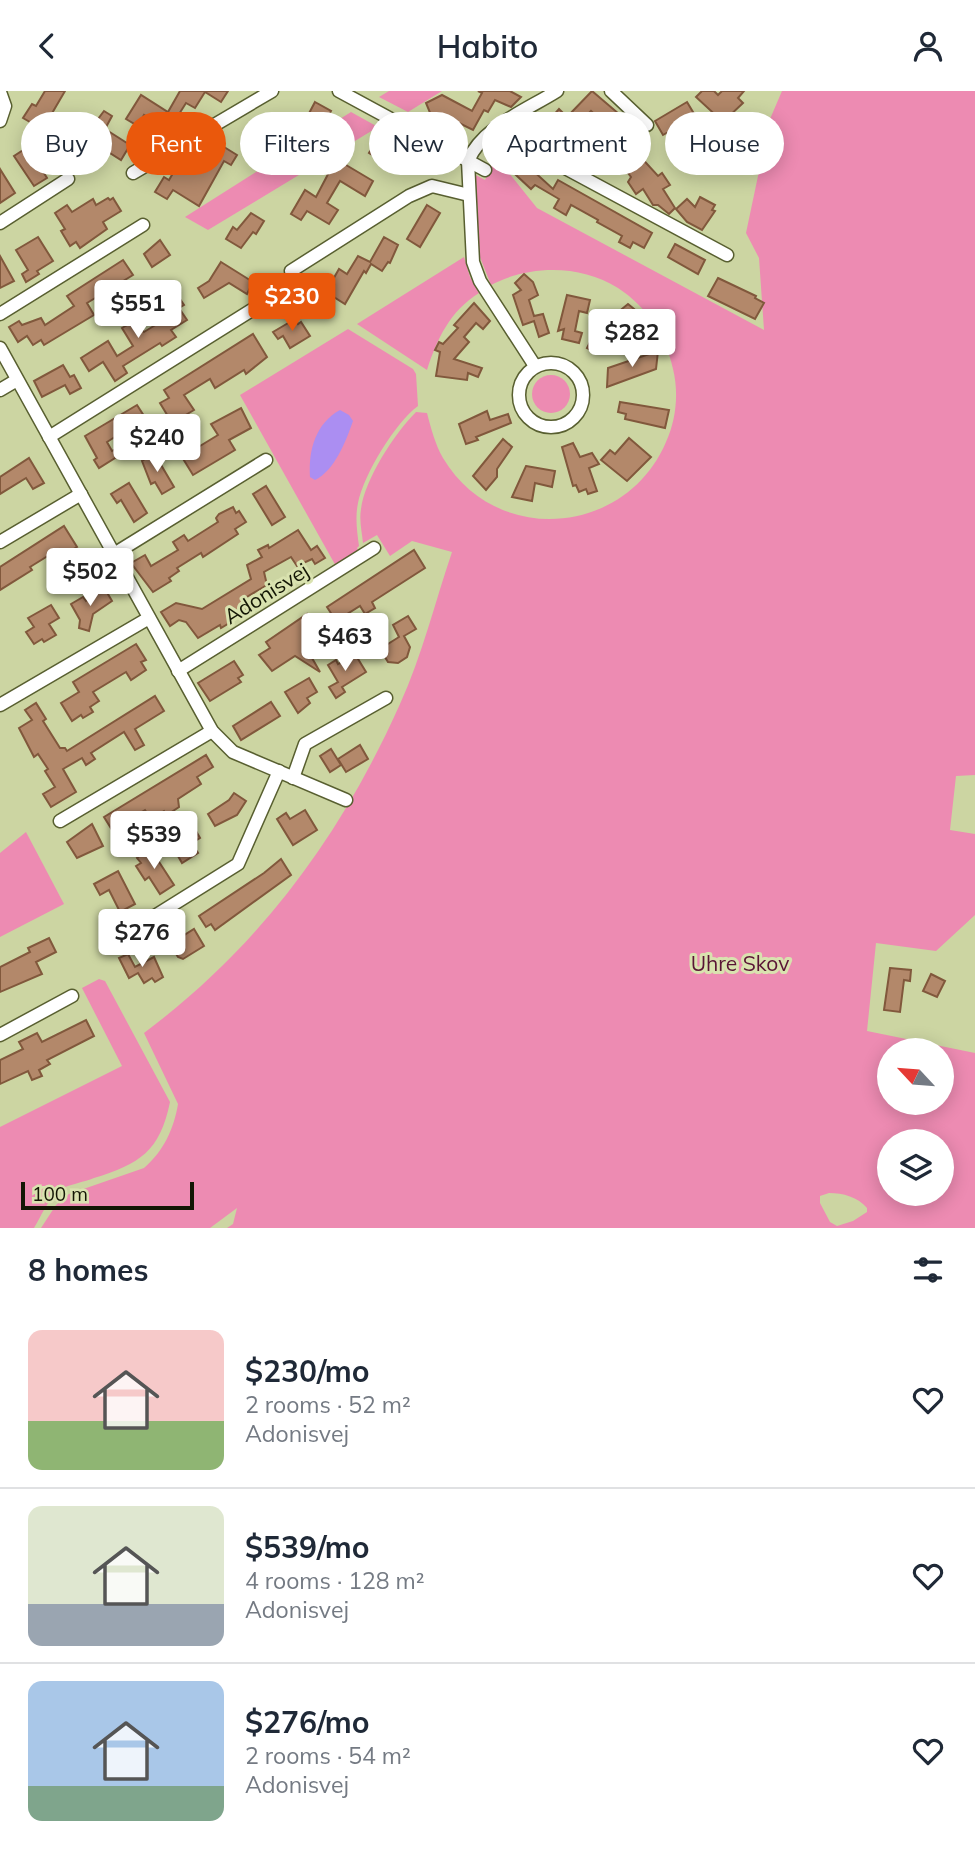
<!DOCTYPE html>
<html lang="en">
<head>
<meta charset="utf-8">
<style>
  :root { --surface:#fff; --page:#f2f2f3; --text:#1f2937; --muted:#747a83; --line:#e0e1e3; --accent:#ea580c }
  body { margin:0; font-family:Mulish,sans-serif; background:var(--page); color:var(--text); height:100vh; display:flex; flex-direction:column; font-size:26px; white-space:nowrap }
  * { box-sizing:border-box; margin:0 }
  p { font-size:23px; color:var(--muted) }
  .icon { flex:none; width:38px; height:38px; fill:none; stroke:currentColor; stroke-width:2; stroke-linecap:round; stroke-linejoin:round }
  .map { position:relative; height:1137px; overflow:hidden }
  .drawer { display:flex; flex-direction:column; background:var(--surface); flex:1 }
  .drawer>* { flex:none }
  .top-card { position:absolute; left:21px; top:21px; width:934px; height:63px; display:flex; gap:14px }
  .needle { width:46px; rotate:296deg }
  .fabs { position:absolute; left:877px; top:947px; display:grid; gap:14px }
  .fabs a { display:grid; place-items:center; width:77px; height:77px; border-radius:50%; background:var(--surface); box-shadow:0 4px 18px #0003; font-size:35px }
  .scale { position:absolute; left:21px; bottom:18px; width:173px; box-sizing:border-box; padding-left:7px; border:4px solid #131604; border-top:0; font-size:19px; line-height:24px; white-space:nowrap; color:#131604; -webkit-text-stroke:5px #d9e2af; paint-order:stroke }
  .price { position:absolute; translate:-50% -60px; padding:0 16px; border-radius:7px; background:#fff; color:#222; font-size:23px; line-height:46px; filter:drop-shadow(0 2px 4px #0008) }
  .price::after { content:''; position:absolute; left:50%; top:42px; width:21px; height:16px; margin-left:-10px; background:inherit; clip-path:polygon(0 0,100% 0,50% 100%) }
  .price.selected { background:var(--accent); color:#fff }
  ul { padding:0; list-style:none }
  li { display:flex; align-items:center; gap:21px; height:175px; padding:0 28px }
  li+li { border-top:2px solid var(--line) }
  li span { display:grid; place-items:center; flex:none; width:196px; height:140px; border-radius:14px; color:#555 }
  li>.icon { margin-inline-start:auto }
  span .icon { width:84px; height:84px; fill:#fffc; stroke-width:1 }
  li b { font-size:30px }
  h2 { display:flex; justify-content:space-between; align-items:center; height:84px; padding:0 28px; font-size:30px }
  .pill { padding:0 24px; border-radius:32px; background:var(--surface); box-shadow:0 4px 18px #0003; font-size:24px; line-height:63px }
  .pill.selected { background:var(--accent); color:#fff }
  header { display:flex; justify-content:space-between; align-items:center; height:91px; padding:0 28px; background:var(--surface); font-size:32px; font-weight:600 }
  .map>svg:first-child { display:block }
  .green { fill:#ed8bb2; fill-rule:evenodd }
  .water { fill:#ab8ef2 }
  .building { fill:#b3886a; stroke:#81583c; stroke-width:2 }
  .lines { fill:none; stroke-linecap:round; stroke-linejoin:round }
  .street-casing { stroke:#585f30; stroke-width:15 }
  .street { stroke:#fff; stroke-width:12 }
  .labels { text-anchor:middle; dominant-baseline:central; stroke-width:6; stroke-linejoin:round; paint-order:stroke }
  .street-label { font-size:21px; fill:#131604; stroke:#d9e2af }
  .park-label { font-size:21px; fill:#591435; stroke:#d9e2af }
</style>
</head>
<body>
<header><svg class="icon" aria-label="back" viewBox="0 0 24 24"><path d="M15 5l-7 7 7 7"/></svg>Habito<svg class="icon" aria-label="person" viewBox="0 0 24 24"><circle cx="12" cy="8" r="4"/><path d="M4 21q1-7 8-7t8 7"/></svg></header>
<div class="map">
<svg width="975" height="1137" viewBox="0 0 975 1137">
  <rect width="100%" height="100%" fill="#ccd5a2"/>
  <g class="green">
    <path d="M389 0H442L408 21 379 6Z"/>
    <path d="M782 0H975V684L956 685 950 739 975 743V824L936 860 876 852 867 940 975 962V1137H227L233 1133 237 1117 210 1137H41L56 1114 69 1103 144 1077C164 1060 174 1037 178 1013L144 942C260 855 341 745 400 613 422 565 435 511 452 461L412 450 390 465 377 444 363 452C362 441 359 430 361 418 365 388 394 343 416 321L427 322C431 337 435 353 443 367 496 456 626 445 666 351 676 329 679 302 673 278 666 245 647 216 618 197 580 173 529 174 491 194L476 156 478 121 474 83 485 89 493 71 509 82 537 117 764 239 759 167 746 142 770 28ZM889 959H942V1012H889ZM889 1050H942V1102H889ZM829 1102C843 1102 858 1106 867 1117V1121L853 1130 837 1135 830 1131 820 1112V1105Z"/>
    <path d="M351 21 378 36 208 139 185 126Z"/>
    <path d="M464 166 470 186 479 202C450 220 437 248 427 279L357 233Z"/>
    <path d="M348 238 413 278 416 283 418 315C395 332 364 383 358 412 355 426 357 440 359 455L357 457 360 463 337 477 240 304Z"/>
    <circle cx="551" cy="303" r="19"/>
    <path d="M26 741 64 813 0 846V762Z"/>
    <path d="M99 888 105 890 170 1011C160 1060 140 1073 94 1087 84 1091 72 1093 63 1097 49 1105 42 1124 34 1137H0V1036L122 975 82 897Z"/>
  </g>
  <path class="water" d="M340 319 349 324 353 330C346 350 335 379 315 389L310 386C308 359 316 332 340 319Z"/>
  <g class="building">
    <path d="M45 0H65L51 24 55 27 47 41 23 27 32 13 36 15Z"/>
    <path d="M180 0H228L221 11 205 1 195 17 186 12 169 39 144 24 138 35 126 28 141 4 168 21Z"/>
    <path d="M478 0H510L521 6 511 16 495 9 488 21 484 19 473 39 451 28 446 36 433 29 426 12 442 4 472 20 482 2Z"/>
    <path d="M592 0 619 23 607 35 591 20 577 35 586 43 575 54 560 39 554 45 544 35 559 18 567 26Z"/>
    <path d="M702 0H714L718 4 722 0H744L738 7 743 12 723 31 696 6Z"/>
    <path d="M315 11 331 20 321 38 317 37 313 44 293 36 299 27 305 30Z"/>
    <path d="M687 11 699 31 688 38 684 32 663 44 655 30Z"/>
    <path d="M104 20 112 25 105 38 130 54 121 69 102 57 99 61 89 55 93 48 86 44Z"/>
    <path d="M257 29 285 46 279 56 273 53 265 66 251 58 259 44 251 39Z"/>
    <path d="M638 42 647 53 637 62 658 85 662 82 670 94 663 98 675 117 669 123 658 114H653L643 98 636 103 628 91 631 86 619 70 610 77 601 66 610 59 616 66 629 55 626 51Z"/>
    <path d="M516 44 540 65 530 77 553 98 558 89 652 142 644 157 633 151 630 157 619 151 622 145 597 131 598 129 571 114 566 124 554 117 559 108 535 94 531 98 491 61 498 52 504 57Z"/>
    <path d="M378 47 404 60 407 56 417 62 410 72 401 67 394 78 369 62Z"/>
    <path d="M216 51 237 64 231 74 224 70 199 115 173 99 167 108 155 101 164 86 169 89 176 77 182 81 192 66 203 73Z"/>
    <path d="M28 56 47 87 34 95 14 65Z"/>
    <path d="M336 68 373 90 365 105 340 90 327 112 338 119 329 133 307 120 301 129 291 123 305 99 316 106Z"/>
    <path d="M0 78 15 102 0 112Z"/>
    <path d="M700 106 715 114 712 119 715 120 702 139 687 131 676 118 687 108 695 116Z"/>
    <path d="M108 107 110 109 113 107 121 120 103 131 107 138 80 157 76 151 70 155 61 140 65 138 55 122 67 114 72 121 93 108 96 114Z"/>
    <path d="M427 114 440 122 420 156 407 148Z"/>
    <path d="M251 122 264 130 256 143 253 141 241 157 226 148 233 136 237 139Z"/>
    <path d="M38 146 53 170 37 180 39 183 26 191 22 183 28 179 16 159Z"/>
    <path d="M384 146 398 154 390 172 388 171 382 180 371 173 366 182 364 180 345 213 329 203 334 194 331 192 339 178 347 183 358 165 370 171Z"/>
    <path d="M160 149 170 164 152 176 144 163Z"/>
    <path d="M675 153 705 169 698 183 668 166Z"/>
    <path d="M0 165 14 190 0 197Z"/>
    <path d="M123 169 133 184 87 212 94 224 44 254 41 249 33 254 27 245 18 251 9 236 19 230 22 234 41 227 45 234 74 215 67 205Z"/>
    <path d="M221 171 253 191 247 203 229 192 204 207 198 197 209 190Z"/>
    <path d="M524 183 533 191 538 204 529 209 534 225 543 223 549 242 539 246 534 230 523 234 513 204 521 199 515 192Z"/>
    <path d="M718 187 756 205 755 207 764 212 755 228 708 205Z"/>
    <path d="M170 202 173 208 178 205 184 214 179 217 187 229 171 239 176 246 162 255 160 252 123 275 127 282 115 290 103 271 89 280 81 267 108 250 117 265 133 255 122 237 136 229 144 241 170 225 159 208Z"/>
    <path d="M567 204 590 209 587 222 579 220 575 240 582 242 579 252 562 248 564 238 558 240Z"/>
    <path d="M474 212 490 230 483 238 476 232 464 246 469 251 454 268 482 277 478 286 468 282 467 289 436 285 440 261 435 259 439 251 443 253 458 237 454 234Z"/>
    <path d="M628 213 639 222 621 242 617 239 597 262 587 257 605 222 611 227Z"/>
    <path d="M295 228 298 233 301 231 310 245 290 257 283 245 278 248 273 241Z"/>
    <path d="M253 243 267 266 246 283 244 279 215 297 210 288 184 304 194 319 172 332 160 312 169 307 164 299Z"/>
    <path d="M658 260 656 278 607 296 608 277Z"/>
    <path d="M63 274 70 286 74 284 81 297 70 303 65 294 42 306 34 290Z"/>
    <path d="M620 311 669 319 665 337 625 328 626 323 618 321Z"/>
    <path d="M137 314 155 342 142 350 132 335 107 351 112 360 119 356 123 362 99 377 94 369 97 367 85 345Z"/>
    <path d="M241 317 251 337 229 349 235 359 193 384 182 366 218 344 211 333Z"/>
    <path d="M487 320 490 329 508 323 511 332 476 346 478 349 466 353 459 333Z"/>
    <path d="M629 347 651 366 627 390 601 369 610 359 615 363Z"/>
    <path d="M503 348 512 356 497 378V386L486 399 473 385Z"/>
    <path d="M573 352 580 366 592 362 599 373 589 377 597 400 588 403 586 398 579 401 576 394 573 395 562 356Z"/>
    <path d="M154 362 174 396 162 403 155 391 151 393 142 370Z"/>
    <path d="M29 367 44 392 33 398 26 387 0 403V386Z"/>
    <path d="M526 375 555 380 552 396 535 392 532 410 512 406Z"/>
    <path d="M129 392 147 422 134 431 121 409 117 412 111 403Z"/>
    <path d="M266 395 285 426 272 434 253 403Z"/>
    <path d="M233 416 236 422 239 420 246 431 235 438 238 443 203 466 201 462 177 477 179 480 169 487 171 490 153 501 131 472 145 464 151 475 178 459 173 451 184 444 188 450 218 431 216 427 219 423Z"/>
    <path d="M64 435 77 456 63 464 59 458 30 476 32 479 0 499V476Z"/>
    <path d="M298 439 311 459 317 455 325 467 315 473 312 468 297 475 291 466 264 481 267 494 245 507 250 515 229 528 231 531 221 537 220 534 198 547 186 531 179 529 170 535 161 521 176 512 202 518 251 488 247 474 262 466 258 459 268 454 269 457Z"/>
    <path d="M414 459 425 477 372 511 375 517 365 523 360 515 336 530 327 516Z"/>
    <path d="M105 498 112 510 93 523 89 540 79 537 80 529 71 513 83 506 86 510Z"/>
    <path d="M51 514 59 527 49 533 56 544 44 551 42 548 34 553 26 541 34 536 28 527Z"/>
    <path d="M307 523 313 533 307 537 318 553 308 560 320 581 295 565 272 580 259 564 270 557 266 551Z"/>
    <path d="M408 525 416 538 404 545 410 556 407 566 398 572 388 571 380 558 399 546 393 534Z"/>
    <path d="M136 553 146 569 141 571 146 579 131 589 126 581 93 601 99 610 90 616 93 621 83 627 81 624 72 630 61 612 79 601 73 591Z"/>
    <path d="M355 563 366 581 342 596 345 601 336 607 329 596 338 591 328 574 336 569 338 573Z"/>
    <path d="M234 570 243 584 238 587 241 591 210 610 198 592Z"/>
    <path d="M309 587 317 601 307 607 310 612 298 622 285 601Z"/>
    <path d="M155 605 164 620 135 638 144 654 135 659 124 641 91 662 95 668 86 674 82 667 63 678 76 701 51 716 43 703 55 696 45 680 48 678 38 663 34 666 19 637 32 629 25 619 36 612 46 628 43 630 60 657H65L67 660Z"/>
    <path d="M271 611 280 625 241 649 233 635Z"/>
    <path d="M360 654 368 668 346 681 338 668Z"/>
    <path d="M331 658 341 674 330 681 320 665Z"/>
    <path d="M206 664 213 676 197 686 201 693 178 708 179 716 167 724 164 720 151 728 145 719 112 739 104 726Z"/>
    <path d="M234 702 246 710 237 724 215 735 208 723 229 709Z"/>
    <path d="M305 719 317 739 293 754 277 728 286 722 290 728Z"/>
    <path d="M92 733 103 755 77 767 67 751Z"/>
    <path d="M193 735 200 747 192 752 198 762 182 772 169 749Z"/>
    <path d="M150 757 174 794 160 803 149 786 145 789 136 775 141 772 137 767Z"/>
    <path d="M281 768 291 784 215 839 211 833 206 836 199 825 264 782Z"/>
    <path d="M118 780 135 813 120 821 109 799 100 804 94 793Z"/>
    <path d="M194 838 204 855 183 868 178 866 170 853Z"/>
    <path d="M49 847 56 861 36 871 42 883 0 901V876L30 861 28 857Z"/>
    <path d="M128 863 135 876 154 866 163 886 155 891 152 887 144 892 138 882 129 887 119 867Z"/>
    <path d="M890 877 911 879 910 890 904 889 900 921 884 919Z"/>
    <path d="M931 883 945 890 937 906 923 900Z"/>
    <path d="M86 929 94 945 47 969 50 973 39 979 42 985 32 989 28 980 0 993V969L23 958 19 951 37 942 42 951Z"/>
  </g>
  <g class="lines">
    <g class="street-casing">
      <g id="street">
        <path d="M339 0 485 79"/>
        <path d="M611 0 647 34"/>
        <path d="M0 1 5 15 0 30"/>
        <path d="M514 26 567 78 727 164"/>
        <path d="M133 82 272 0"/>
        <path d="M0 132 68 88"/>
        <path d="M291 180 409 105 432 95 469 104"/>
        <path d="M0 223 143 134"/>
        <path d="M0 257 212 640 233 661 346 709"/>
        <circle cx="551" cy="304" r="32"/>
        <path d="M535 275 480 190 473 171 468 70C482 36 527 19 557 0"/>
        <path d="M0 299 17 289"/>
        <path d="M49 346 271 207"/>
        <path d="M0 451 81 403"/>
        <path d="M114 463 266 369"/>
        <path d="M178 580 374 457"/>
        <path d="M0 614 149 527"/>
        <path d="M293 687 305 653 386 607"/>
        <path d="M60 730 212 640"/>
        <path d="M118 848 238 773 279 680"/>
        <path d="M0 944 72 905"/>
      </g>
    </g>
    <use href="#street" class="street"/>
  </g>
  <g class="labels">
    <g class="street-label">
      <text transform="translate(266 502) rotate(-32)">Adonisvej</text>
    </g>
    <g class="park-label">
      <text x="740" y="872">Uhre Skov</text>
    </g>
  </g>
</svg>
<div class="fabs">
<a><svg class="needle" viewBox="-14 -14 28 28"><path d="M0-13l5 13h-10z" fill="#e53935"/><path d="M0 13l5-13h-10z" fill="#747a83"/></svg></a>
<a><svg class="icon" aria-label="layers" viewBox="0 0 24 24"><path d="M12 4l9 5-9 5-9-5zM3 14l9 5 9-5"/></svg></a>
</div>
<div class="scale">100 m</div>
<b class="price selected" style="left:292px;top:242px">$230</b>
<b class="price" style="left:138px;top:249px">$551</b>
<b class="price" style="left:632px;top:278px">$282</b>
<b class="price" style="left:157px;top:383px">$240</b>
<b class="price" style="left:90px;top:517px">$502</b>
<b class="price" style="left:345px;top:582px">$463</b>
<b class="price" style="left:154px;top:780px">$539</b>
<b class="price" style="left:142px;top:878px">$276</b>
<div class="top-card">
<a class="pill">Buy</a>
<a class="pill selected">Rent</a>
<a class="pill">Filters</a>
<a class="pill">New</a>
<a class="pill">Apartment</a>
<a class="pill">House</a>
</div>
</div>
<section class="drawer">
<h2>8 homes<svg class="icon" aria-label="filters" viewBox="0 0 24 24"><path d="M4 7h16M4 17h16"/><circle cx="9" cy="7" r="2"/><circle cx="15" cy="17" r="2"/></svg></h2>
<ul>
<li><span style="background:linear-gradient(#f6c9c9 65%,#8fb573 0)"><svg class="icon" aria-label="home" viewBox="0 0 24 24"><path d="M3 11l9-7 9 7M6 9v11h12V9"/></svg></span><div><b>$230/mo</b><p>2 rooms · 52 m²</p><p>Adonisvej</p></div><svg class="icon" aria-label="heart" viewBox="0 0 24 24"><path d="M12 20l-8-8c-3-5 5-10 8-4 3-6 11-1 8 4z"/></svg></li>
<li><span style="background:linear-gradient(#dfe7d0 70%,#9aa5b1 0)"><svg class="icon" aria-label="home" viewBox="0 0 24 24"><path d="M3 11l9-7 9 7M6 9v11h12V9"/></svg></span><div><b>$539/mo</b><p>4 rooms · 128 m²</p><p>Adonisvej</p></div><svg class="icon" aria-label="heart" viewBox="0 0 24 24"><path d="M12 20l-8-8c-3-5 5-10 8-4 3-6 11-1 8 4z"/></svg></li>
<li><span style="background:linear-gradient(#a9c7e8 75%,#7fa58c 0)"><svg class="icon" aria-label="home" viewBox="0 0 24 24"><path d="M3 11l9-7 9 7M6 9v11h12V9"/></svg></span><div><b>$276/mo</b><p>2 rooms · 54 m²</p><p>Adonisvej</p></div><svg class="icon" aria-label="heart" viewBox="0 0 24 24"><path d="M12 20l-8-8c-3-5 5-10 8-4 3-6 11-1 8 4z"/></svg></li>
</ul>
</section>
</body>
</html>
